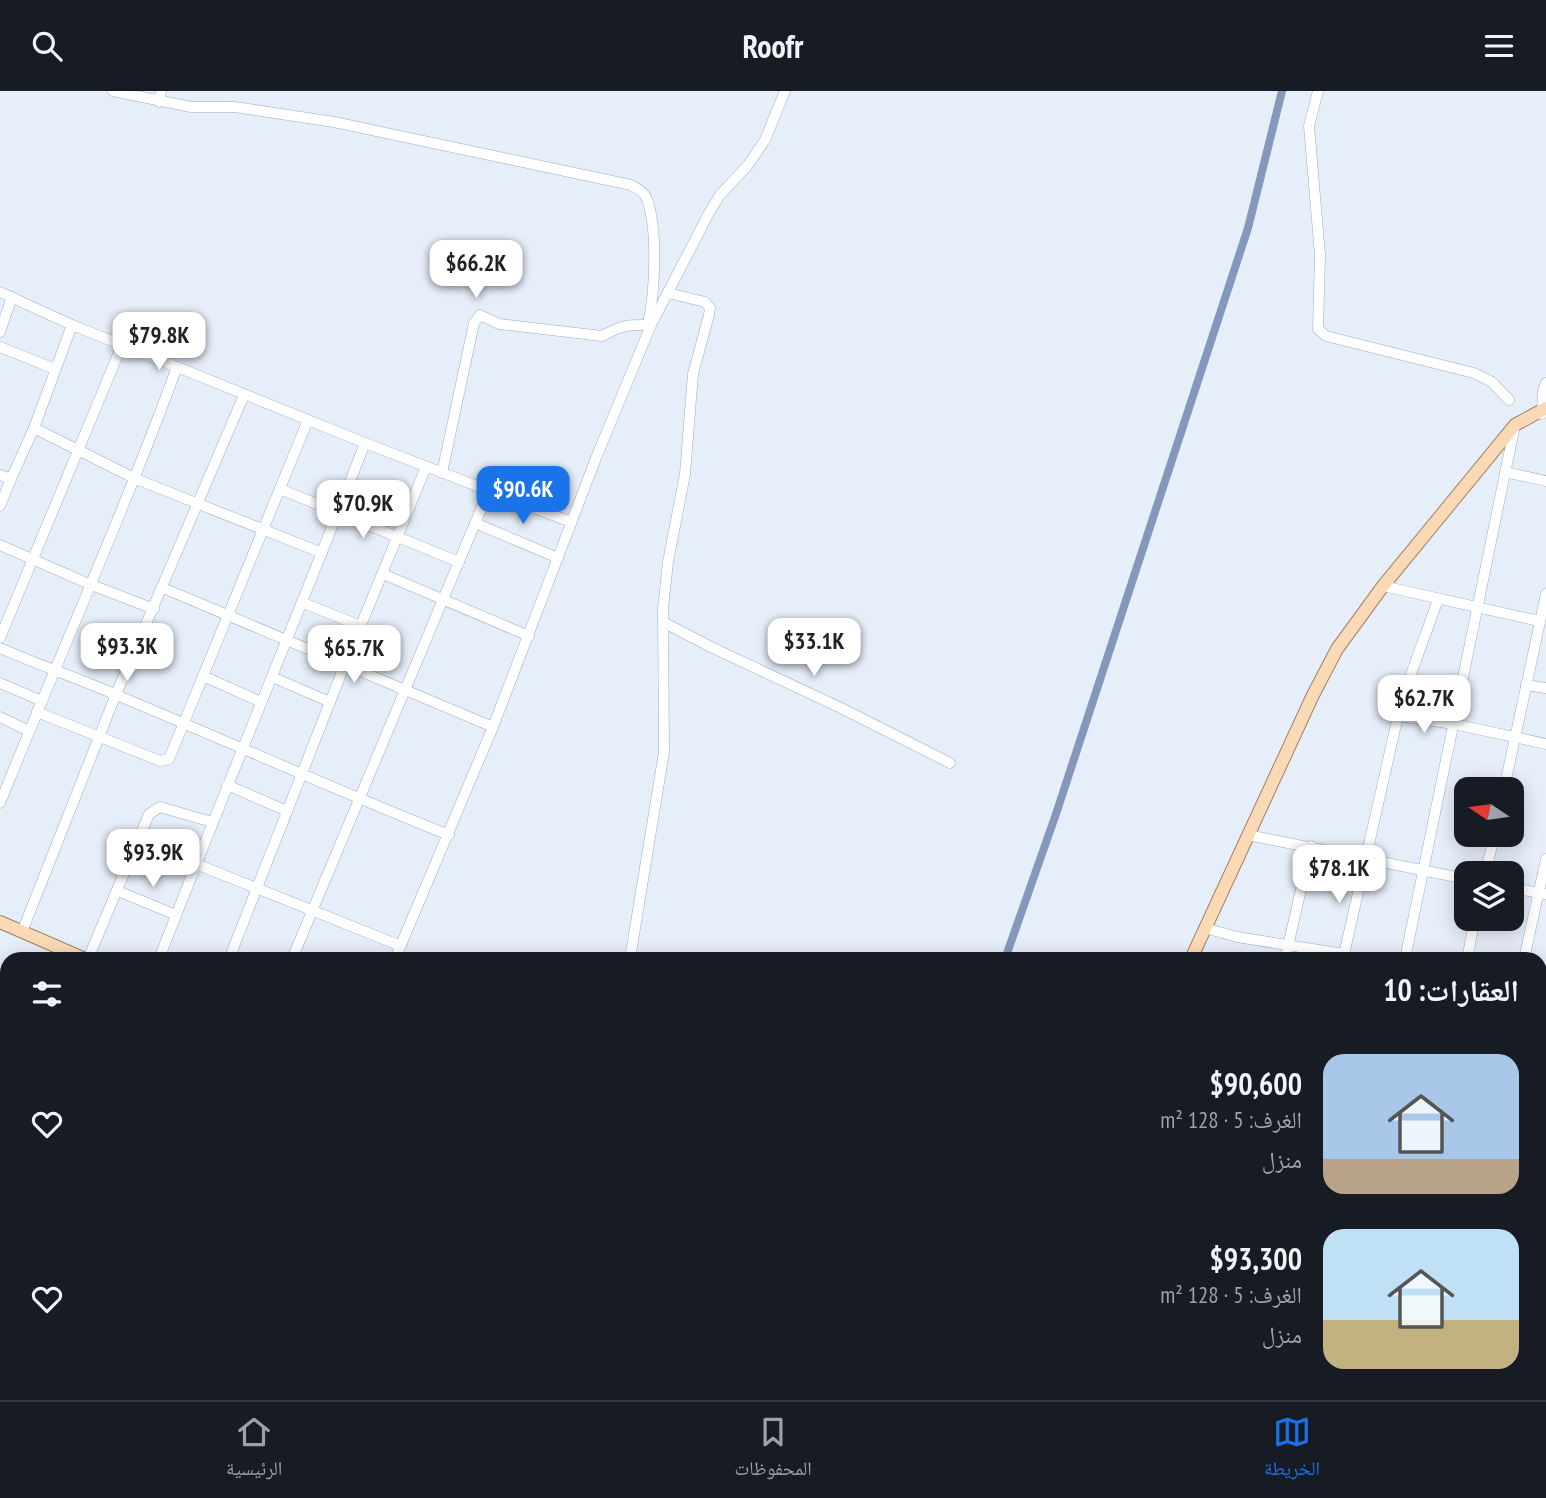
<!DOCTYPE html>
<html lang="ar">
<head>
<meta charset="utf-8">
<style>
  :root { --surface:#171b24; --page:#20242c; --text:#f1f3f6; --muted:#9ea1a6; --line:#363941; --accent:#1a73e8 }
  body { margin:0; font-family:"PT Sans Narrow","Noto Naskh Arabic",sans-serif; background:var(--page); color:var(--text); direction:rtl; height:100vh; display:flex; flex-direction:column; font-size:26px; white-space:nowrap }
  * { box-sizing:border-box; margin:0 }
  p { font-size:23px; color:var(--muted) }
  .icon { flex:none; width:38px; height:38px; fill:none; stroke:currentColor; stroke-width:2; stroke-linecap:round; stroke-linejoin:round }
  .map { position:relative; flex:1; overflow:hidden; direction:ltr }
  .side { position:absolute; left:0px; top:861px; width:1547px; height:448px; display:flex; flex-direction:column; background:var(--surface); border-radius:21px 21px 0 0; box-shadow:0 4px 18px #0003; direction:rtl }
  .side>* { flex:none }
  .needle { width:46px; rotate:283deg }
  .tools { position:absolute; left:1454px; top:686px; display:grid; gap:14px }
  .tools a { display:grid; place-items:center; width:70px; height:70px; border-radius:14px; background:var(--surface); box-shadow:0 4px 18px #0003; font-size:35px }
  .price { position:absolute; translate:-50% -60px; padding:0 16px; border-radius:14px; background:#fff; color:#222; font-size:23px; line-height:46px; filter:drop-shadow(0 2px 4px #0008) }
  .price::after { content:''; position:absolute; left:50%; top:42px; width:21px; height:16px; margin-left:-10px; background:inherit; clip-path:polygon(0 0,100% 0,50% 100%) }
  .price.selected { background:var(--accent); color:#fff }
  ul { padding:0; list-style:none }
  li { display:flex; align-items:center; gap:21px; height:175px; padding:0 28px }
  li span { display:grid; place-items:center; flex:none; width:196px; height:140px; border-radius:21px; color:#555 }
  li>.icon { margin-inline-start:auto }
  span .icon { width:84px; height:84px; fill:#fffc; stroke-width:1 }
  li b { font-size:30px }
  h2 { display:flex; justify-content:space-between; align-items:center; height:84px; padding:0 28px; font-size:30px }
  header { display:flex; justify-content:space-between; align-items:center; height:91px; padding:0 28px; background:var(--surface); font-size:32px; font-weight:700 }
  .menu { display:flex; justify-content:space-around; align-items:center; height:98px; border-top:2px solid var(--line); background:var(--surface); font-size:19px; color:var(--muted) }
  .menu a { display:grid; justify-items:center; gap:4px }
  .menu .selected { color:var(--accent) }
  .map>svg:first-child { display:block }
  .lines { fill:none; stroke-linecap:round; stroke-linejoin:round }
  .canal { stroke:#8498bb; stroke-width:8 }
  .minor-casing { stroke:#9aacca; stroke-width:11 }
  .major-casing { stroke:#a48260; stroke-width:14 }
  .minor { stroke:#fff; stroke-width:10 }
  .major { stroke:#fad9b6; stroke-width:12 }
</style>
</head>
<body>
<header><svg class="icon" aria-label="menu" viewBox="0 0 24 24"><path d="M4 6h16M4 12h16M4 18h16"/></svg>Roofr<svg class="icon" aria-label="search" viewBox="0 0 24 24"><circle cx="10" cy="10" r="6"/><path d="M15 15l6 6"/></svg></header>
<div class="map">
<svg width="1546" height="1309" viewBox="0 0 1546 1309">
  <rect width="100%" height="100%" fill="#e6eefa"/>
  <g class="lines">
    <path class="canal" d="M1005 868 1056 723 1248 137 1282 0"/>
    <g class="minor-casing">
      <g id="minor">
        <path d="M113 0 191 16H235L334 31 631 94C638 98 644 101 647 108 658 139 655 201 648 233"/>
        <path d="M1318 0 1309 35 1320 164 1318 238 1326 245 1474 282 1492 291 1509 309"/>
        <path d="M159 11 161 0"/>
        <path d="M0 201 72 234 177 276"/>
        <path d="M0 241 12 206"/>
        <path d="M0 256 55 278"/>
        <path d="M1542 323 1543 300 1546 292"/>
        <path d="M34 337 136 388 322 462"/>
        <path d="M1505 381 1546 390"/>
        <path d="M442 382 474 232 480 224 499 233 602 245C625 233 625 234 651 234"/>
        <path d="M0 384 11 388 0 415"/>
        <path d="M11 388 34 337 72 234"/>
        <path d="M280 398 459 471"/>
        <path d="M475 432 558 467"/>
        <path d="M0 454 89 493 154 518"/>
        <path d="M383 483 529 545"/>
        <path d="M1383 495 1539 530"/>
        <path d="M163 497 493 636"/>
        <path d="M303 512 361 535"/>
        <path d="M663 531 711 556 841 617 950 672"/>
        <path d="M0 547 122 254"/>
        <path d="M0 557C39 574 80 588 119 605 229 651 338 700 449 744"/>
        <path d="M203 585 261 611"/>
        <path d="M272 586 330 611"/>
        <path d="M0 592 42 610"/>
        <path d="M1526 594 1546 597"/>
        <path d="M37 621 160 670 169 668 308 329"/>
        <path d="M1398 625 1454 633 1546 653"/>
        <path d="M0 626 29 640"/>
        <path d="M227 694 287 720"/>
        <path d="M1504 698 1546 503"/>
        <path d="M0 712C59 566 123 423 177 276L365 352 571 431"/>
        <path d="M1248 744 1466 788"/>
        <path d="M196 773 401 855"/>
        <path d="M1485 782 1495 744"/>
        <path d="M1512 797 1546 803"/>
        <path d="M118 800 176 824"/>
        <path d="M1205 837 1237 846 1344 863"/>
        <path d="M22 841 116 603 244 304"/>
        <path d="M88 868 149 723 160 716 212 731"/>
        <path d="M159 868C226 695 298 525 365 352"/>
        <path d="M229 868 345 573 426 376"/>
        <path d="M292 868 489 399"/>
        <path d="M395 868 493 636 596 367 651 234 709 122 720 104 748 74 765 49 785 0"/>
        <path d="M630 868 664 661 663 517 668 471 685 383 693 283 709 224 710 217 705 211 668 202"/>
        <path d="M1285 868 1311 755"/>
        <path d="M1343 868 1398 625C1409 584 1425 547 1438 508"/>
        <path d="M1405 868 1515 334"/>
        <path d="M1467 868 1475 828"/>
        <path d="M1524 868 1546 768"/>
        <path d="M1540 925 1546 926"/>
        <path d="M0 994 7 980"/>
        <path d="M0 1033 7 1036"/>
        <path d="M1544 1047 1546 1039"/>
        <path d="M0 1084 7 1070"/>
        <path d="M1540 1108 1546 1109"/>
        <path d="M0 1167 7 1171"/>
        <path d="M1540 1235 1546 1237"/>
        <path d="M0 1241 7 1244"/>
        <path d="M119 1302 133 1309"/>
        <path d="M248 1302 261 1309"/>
        <path d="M331 1302 345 1309"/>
        <path d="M418 1302 432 1309"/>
        <path d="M527 1302 541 1309"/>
        <path d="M1276 1302 1308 1309"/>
        <path d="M22 1309 25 1302"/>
        <path d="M79 1309 83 1302"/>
        <path d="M187 1309 190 1302"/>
        <path d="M280 1309 284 1302"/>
        <path d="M474 1309 478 1302"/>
        <path d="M547 1309 551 1302"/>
        <path d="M662 1309 666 1302"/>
        <path d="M798 1309 803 1302"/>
        <path d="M1137 1309 1139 1302"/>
        <path d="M1194 1309 1196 1302"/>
        <path d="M1251 1309 1253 1302"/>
        <path d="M1374 1309 1376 1302"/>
        <path d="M1432 1309 1434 1302"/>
        <path d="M1488 1309 1490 1302"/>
      </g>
    </g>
    <g class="major-casing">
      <g id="major">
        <path d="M0 831 85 868"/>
        <path d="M1191 868 1313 604 1337 558 1383 495 1515 334 1546 317"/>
        <path d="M855 1302 861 1309"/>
        <path d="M1065 1309 1067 1302"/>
      </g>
    </g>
    <use href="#minor" class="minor"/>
    <use href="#major" class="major"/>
  </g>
</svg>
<div class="tools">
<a><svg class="needle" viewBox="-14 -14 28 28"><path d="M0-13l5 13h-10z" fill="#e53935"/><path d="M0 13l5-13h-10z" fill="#9ea1a6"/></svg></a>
<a><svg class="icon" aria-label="layers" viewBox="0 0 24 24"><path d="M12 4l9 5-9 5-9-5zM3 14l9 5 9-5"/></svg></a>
</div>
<b class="price" style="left:476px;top:209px">$66.2K</b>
<b class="price" style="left:159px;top:281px">$79.8K</b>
<b class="price selected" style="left:523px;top:435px">$90.6K</b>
<b class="price" style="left:363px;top:449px">$70.9K</b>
<b class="price" style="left:814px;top:587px">$33.1K</b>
<b class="price" style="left:127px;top:592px">$93.3K</b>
<b class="price" style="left:354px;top:594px">$65.7K</b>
<b class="price" style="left:1424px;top:644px">$62.7K</b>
<b class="price" style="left:153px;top:798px">$93.9K</b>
<b class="price" style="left:1339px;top:814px">$78.1K</b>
<section class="side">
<h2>العقارات: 10<svg class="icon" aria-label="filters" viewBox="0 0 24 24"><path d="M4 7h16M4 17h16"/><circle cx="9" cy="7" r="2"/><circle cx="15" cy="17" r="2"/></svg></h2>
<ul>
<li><span style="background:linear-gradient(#a9c7e8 75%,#b9a48a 0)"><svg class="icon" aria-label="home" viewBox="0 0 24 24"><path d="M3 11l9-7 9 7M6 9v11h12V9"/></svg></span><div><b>$90,600</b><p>الغرف: 5 · 128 m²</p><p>منزل</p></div><svg class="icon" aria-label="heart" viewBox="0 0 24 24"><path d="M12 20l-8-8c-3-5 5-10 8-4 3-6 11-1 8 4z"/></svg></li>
<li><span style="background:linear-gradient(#bfe0f5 65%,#c2b280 0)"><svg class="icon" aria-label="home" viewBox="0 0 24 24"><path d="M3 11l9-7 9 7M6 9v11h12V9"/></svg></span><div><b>$93,300</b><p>الغرف: 5 · 128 m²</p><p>منزل</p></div><svg class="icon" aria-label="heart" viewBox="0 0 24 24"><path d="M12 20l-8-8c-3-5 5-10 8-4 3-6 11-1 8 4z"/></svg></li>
</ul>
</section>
</div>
<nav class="menu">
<a class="selected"><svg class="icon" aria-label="map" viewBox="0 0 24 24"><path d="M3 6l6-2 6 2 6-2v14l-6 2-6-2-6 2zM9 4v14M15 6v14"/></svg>الخريطة</a>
<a><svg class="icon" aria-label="saved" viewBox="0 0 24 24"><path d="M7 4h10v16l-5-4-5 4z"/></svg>المحفوظات</a>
<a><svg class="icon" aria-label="home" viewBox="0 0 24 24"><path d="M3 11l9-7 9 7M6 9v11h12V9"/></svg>الرئيسية</a>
</nav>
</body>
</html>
